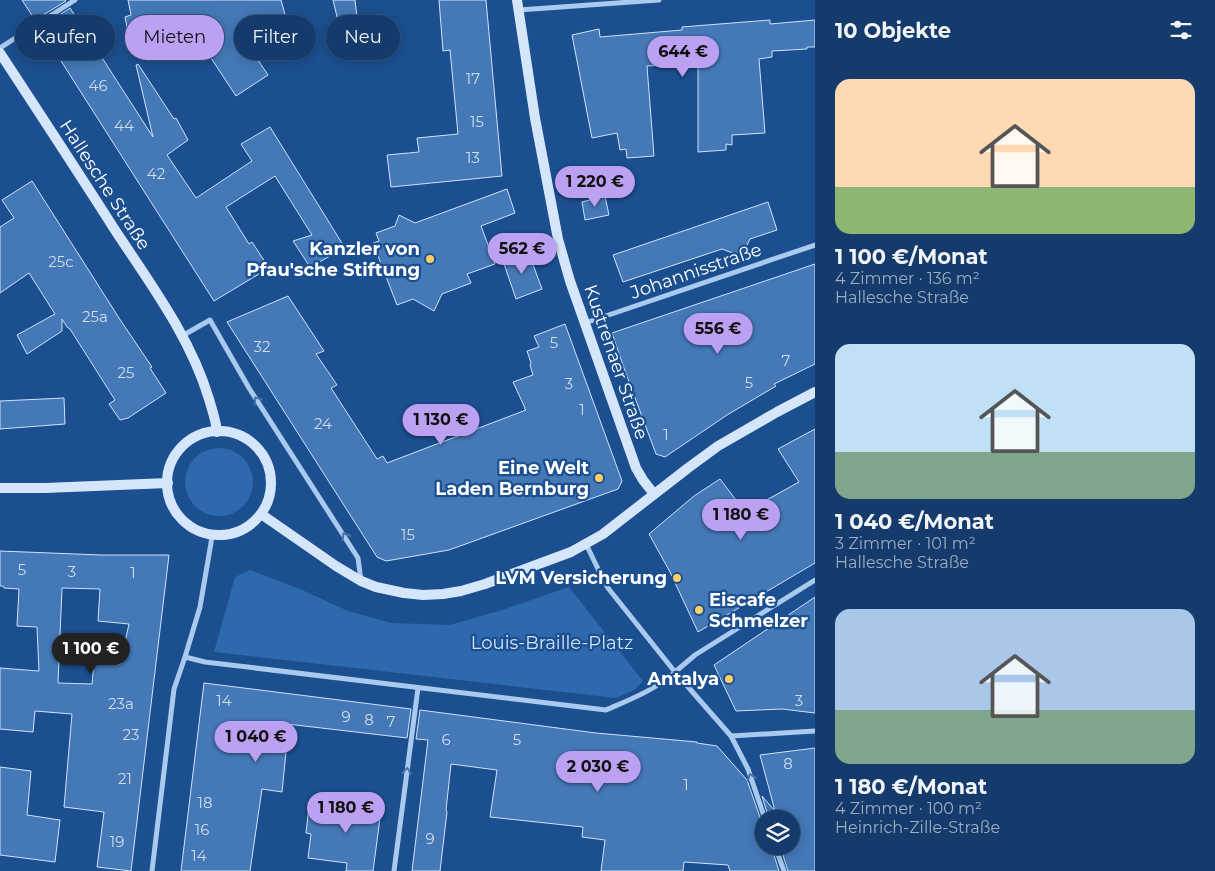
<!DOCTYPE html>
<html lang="de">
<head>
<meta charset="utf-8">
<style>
  :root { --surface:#143b6b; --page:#1d4271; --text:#f1f3f6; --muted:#9dadc1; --line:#33557e; --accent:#bca0f2 }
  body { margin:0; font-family:Montserrat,sans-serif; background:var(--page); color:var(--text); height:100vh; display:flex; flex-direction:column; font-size:19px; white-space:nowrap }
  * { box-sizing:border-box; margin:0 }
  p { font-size:16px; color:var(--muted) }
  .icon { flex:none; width:28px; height:28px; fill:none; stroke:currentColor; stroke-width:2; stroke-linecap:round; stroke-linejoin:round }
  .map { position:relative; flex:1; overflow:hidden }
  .sheet { display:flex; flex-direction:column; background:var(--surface); width:400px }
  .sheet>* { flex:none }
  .top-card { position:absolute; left:15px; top:15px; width:475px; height:45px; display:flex; gap:10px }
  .buttons { position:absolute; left:755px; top:810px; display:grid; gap:10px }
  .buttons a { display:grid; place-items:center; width:45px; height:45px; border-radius:50%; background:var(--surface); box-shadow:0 2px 12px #0003,0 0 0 1px var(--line); font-size:25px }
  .price { position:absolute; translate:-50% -42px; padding:0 11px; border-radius:18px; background:var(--accent); color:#111; font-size:16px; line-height:32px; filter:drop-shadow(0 1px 2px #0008) }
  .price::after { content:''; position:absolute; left:50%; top:30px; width:15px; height:11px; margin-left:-8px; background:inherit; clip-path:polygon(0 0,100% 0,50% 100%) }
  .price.active { background:#222; color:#fff }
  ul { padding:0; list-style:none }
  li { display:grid; align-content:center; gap:10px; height:265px; padding:0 20px }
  li span { display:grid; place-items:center; height:155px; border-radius:15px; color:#555 }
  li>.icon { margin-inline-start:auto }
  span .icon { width:90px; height:90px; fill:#fffc; stroke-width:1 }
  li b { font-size:21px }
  h2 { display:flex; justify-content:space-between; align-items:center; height:60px; padding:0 20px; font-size:21px }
  .pill { padding:0 18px; border-radius:22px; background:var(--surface); box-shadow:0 2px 12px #0003,0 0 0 1px var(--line); font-size:18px; line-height:45px }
  .pill.active { background:var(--accent); color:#111 }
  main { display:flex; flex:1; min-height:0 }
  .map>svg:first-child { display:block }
  .green { fill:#2e69ad }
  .building { fill:#4478b7; stroke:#cfe3fa; fill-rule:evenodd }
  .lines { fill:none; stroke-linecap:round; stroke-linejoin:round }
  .street { stroke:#a9c9ee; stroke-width:5 }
  .secondary { stroke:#d6e6fa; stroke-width:10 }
  .oneway { stroke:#4674ac }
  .poi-dot { fill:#ffd166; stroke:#1b4f8f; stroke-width:2 }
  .labels { text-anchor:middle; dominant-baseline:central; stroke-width:4.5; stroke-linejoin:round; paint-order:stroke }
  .number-label { font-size:15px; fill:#d0dded }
  .street-label { font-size:18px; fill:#fff; stroke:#1b4f8f }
  .poi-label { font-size:18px; font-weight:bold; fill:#fff; stroke:#1b4f8f; text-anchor:end }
  .park-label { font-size:18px; fill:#cfe3fa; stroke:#1b4f8f }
</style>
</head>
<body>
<main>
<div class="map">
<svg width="815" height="871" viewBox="0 0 815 871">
  <rect width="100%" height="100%" fill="#1b4f8f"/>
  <g class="green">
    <circle cx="219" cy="482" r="34"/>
    <path d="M250 570 300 589 348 611 391 623 450 625 505 609 569 587 643 681 634 690 616 698 214 652 235 577Z"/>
  </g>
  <g class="building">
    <path d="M22 0H65L66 1 35 20Z"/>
    <path d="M128 0H281L288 25 275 28 282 54 258 60 268 75 236 96 190 26 128 33 125 17 131 15Z"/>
    <path d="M333 0H355L357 17 338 21Z"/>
    <path d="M439 0H486L502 176 391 187 387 155 419 152 417 138 458 134 450 50 443 51Z"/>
    <path d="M70 8 153 137 136 65 138 64 174 119 176 118 188 140 167 155 196 198 252 161 241 144 270 127 345 248 310 267 293 241 312 235 275 176 226 207 249 244 252 242 269 268 214 301 40 28Z"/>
    <path d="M770 20V24L815 20V47H807V49L772 51V57L759 59 765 133 732 135V145L726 144V150L698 152V63L647 66 654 156 627 158 626 149 620 150 617 133 592 138 572 35 599 29 600 37 682 30V27Z"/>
    <path d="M32 181 119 318 152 367 150 368 166 393 128 418 120 420 109 404 115 400 70 329 67 327 62 319V331L27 354 17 335 55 314 29 273 0 293V227L14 218 2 200Z"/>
    <path d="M507 189 515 213 481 226 495 264 467 274 471 283 442 294 434 311 413 299 397 305 373 243 379 241 376 233 395 226 399 215 415 223Z"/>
    <path d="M605 196 609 215 585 220 582 202Z"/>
    <path d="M768 202 777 230 750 239 744 251 735 254 722 249 623 282 613 255Z"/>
    <path d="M528 251 542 289 516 299 503 261Z"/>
    <path d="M815 264V364L774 384 776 386 727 415 665 457 656 454 625 371 612 333Z"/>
    <path d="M288 296 324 351 316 354 337 385 331 388 377 459 383 456 387 463 526 410 524 408H525L513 382 533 375 530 365 531 363 527 351 539 347 534 336 565 324 622 481 618 489 449 550 386 561 377 557 227 322Z"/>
    <path d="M64 398 65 424 0 429V401Z"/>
    <path d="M815 429V563L698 632 670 572 649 534 694 496 720 479 745 512 799 482 778 449Z"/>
    <path d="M0 551 101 555H169L131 871 97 867 104 812 64 807 72 714 35 711 33 732 0 729V668L39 671 37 627 17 626 19 589 4 588 3 586H0ZM62 588 100 589 98 621 129 624 120 664 94 662 92 684 58 683Z"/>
    <path d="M815 597V713L782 709 736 711 714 665Z"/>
    <path d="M204 683 411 709 407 738 287 724 286 752 282 792 262 789 250 871H181Z"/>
    <path d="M420 710 596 733 697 742V743L717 746 747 780 761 820 764 823V846H771L779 871H730L728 865 684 862 683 871H601L605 840 582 837 583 827 490 817 497 770 451 764 446 810 447 812 440 871H412L428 740 416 739Z"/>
    <path d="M815 748V871H788L780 846H791V819H769L762 796 775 811 760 755Z"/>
    <path d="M0 767 31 771 27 815 60 820 55 862 0 855Z"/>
    <path d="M348 799 382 803 373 871H346L347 863 308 858 311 834 306 833 309 806 346 811Z"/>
  </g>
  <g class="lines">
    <g class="street">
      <path d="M519 10 659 0"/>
      <path d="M0 48 75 0"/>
      <path d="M585 323 815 245"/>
      <path d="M182 336 210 320 249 388 358 558 361 581"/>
      <path d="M185 657 205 662 606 710C631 699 655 690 675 672L608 588 600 573 586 544"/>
      <path d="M731 736 815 731"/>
      <path d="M765 819 748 769 731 736 675 672 695 655 815 580"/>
      <path d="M775 846 784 871"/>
      <path d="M152 871 174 689 185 657 200 607 211 543 212 534"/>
      <path d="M394 871 418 688"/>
    </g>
    <g class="secondary">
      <path d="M517 0 535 118 558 239 570 281 636 468 643 480 654 494"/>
      <path d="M0 53C38 111 76 169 113 227 149 282 190 336 209 399 212 410 216 420 217 432"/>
      <circle cx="219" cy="483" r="52"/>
      <path d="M0 488H45L168 483"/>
      <path d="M261 514 336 566 361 581 376 587 404 593 423 595 443 594 461 591 485 584 571 552 603 534 688 468 718 446 777 412 815 392"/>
    </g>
  </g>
  <defs><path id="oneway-chevron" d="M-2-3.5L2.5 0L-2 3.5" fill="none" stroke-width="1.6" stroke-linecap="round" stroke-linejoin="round" transform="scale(1.25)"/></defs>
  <g class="oneway">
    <use href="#oneway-chevron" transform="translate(257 400) rotate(-123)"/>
    <use href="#oneway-chevron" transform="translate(345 536) rotate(-122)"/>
    <use href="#oneway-chevron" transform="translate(407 771) rotate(-82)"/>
    <use href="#oneway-chevron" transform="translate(751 777) rotate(-109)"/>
  </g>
  <g class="poi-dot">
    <circle cx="430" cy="259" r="5"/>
    <circle cx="599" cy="478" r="5"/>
    <circle cx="677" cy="578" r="5"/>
    <circle cx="699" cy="610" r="5"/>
    <circle cx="729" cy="679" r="5"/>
  </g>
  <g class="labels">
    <g class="number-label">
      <text x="473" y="78">17</text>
      <text x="98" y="85">46</text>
      <text x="477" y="121">15</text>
      <text x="124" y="125">44</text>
      <text x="473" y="157">13</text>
      <text x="156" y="173">42</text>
      <text x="61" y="261">25c</text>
      <text x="95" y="316">25a</text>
      <text x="554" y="342">5</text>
      <text x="262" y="346">32</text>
      <text x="786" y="360">7</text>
      <text x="126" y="372">25</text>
      <text x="749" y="382">5</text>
      <text x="569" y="383">3</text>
      <text x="582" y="409">1</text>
      <text x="323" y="423">24</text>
      <text x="666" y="434">1</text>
      <text x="408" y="534">15</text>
      <text x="22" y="569">5</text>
      <text x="72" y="571">3</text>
      <text x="133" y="572">1</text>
      <text x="224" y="700">14</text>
      <text x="799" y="700">3</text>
      <text x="121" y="703">23a</text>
      <text x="346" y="716">9</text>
      <text x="369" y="719">8</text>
      <text x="391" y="721">7</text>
      <text x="131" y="734">23</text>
      <text x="446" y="739">6</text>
      <text x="517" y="739">5</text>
      <text x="788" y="763">8</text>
      <text x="125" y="778">21</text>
      <text x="686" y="784">1</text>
      <text x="205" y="802">18</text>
      <text x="202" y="829">16</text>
      <text x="430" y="838">9</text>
      <text x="117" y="841">19</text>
      <text x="199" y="855">14</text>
    </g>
    <g class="street-label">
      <text transform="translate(105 185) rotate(57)">Hallesche Straße</text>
      <text transform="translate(696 271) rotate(-19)">Johannisstraße</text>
      <text transform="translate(616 362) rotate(71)">Kustrenaer Straße</text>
    </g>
    <g class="poi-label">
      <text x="420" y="249">Kanzler von<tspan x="420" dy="21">Pfau'sche Stiftung</tspan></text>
      <text x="589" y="468">Eine Welt<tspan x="589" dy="21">Laden Bernburg</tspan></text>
      <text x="667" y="578">LVM Versicherung</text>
      <text x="709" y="600" text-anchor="start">Eiscafe<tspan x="709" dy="21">Schmelzer</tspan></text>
      <text x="719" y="679">Antalya</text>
    </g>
    <g class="park-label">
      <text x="552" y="643">Louis-Braille-Platz</text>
    </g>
  </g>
</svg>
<div class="buttons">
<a><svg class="icon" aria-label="layers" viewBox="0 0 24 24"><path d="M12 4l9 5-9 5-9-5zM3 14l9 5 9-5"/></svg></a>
</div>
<b class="price" style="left:683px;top:78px">644 €</b>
<b class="price" style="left:595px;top:208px">1 220 €</b>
<b class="price" style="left:522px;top:275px">562 €</b>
<b class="price" style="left:718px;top:355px">556 €</b>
<b class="price" style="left:441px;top:446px">1 130 €</b>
<b class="price" style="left:741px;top:541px">1 180 €</b>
<b class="price active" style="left:91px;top:675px">1 100 €</b>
<b class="price" style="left:256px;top:763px">1 040 €</b>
<b class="price" style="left:598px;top:793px">2 030 €</b>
<b class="price" style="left:346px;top:834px">1 180 €</b>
<div class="top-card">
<a class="pill">Kaufen</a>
<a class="pill active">Mieten</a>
<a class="pill">Filter</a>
<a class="pill">Neu</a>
</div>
</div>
<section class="sheet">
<h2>10 Objekte<svg class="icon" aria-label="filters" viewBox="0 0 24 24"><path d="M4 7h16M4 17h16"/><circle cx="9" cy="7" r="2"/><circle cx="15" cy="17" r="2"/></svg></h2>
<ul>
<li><span style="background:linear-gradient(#ffd9b3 70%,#8fb573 0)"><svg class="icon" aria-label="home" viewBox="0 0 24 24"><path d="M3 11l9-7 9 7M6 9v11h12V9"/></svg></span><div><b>1 100 €/Monat</b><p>4 Zimmer · 136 m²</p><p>Hallesche Straße</p></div></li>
<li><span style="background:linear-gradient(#bfe0f5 70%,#7fa58c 0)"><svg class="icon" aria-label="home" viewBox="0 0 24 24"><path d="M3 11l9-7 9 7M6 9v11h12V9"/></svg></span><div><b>1 040 €/Monat</b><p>3 Zimmer · 101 m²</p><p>Hallesche Straße</p></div></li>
<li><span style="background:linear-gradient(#a9c7e8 65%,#7fa58c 0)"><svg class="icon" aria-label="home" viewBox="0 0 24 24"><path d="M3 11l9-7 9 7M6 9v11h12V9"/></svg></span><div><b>1 180 €/Monat</b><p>4 Zimmer · 100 m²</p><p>Heinrich-Zille-Straße</p></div></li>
</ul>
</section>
</main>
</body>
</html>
